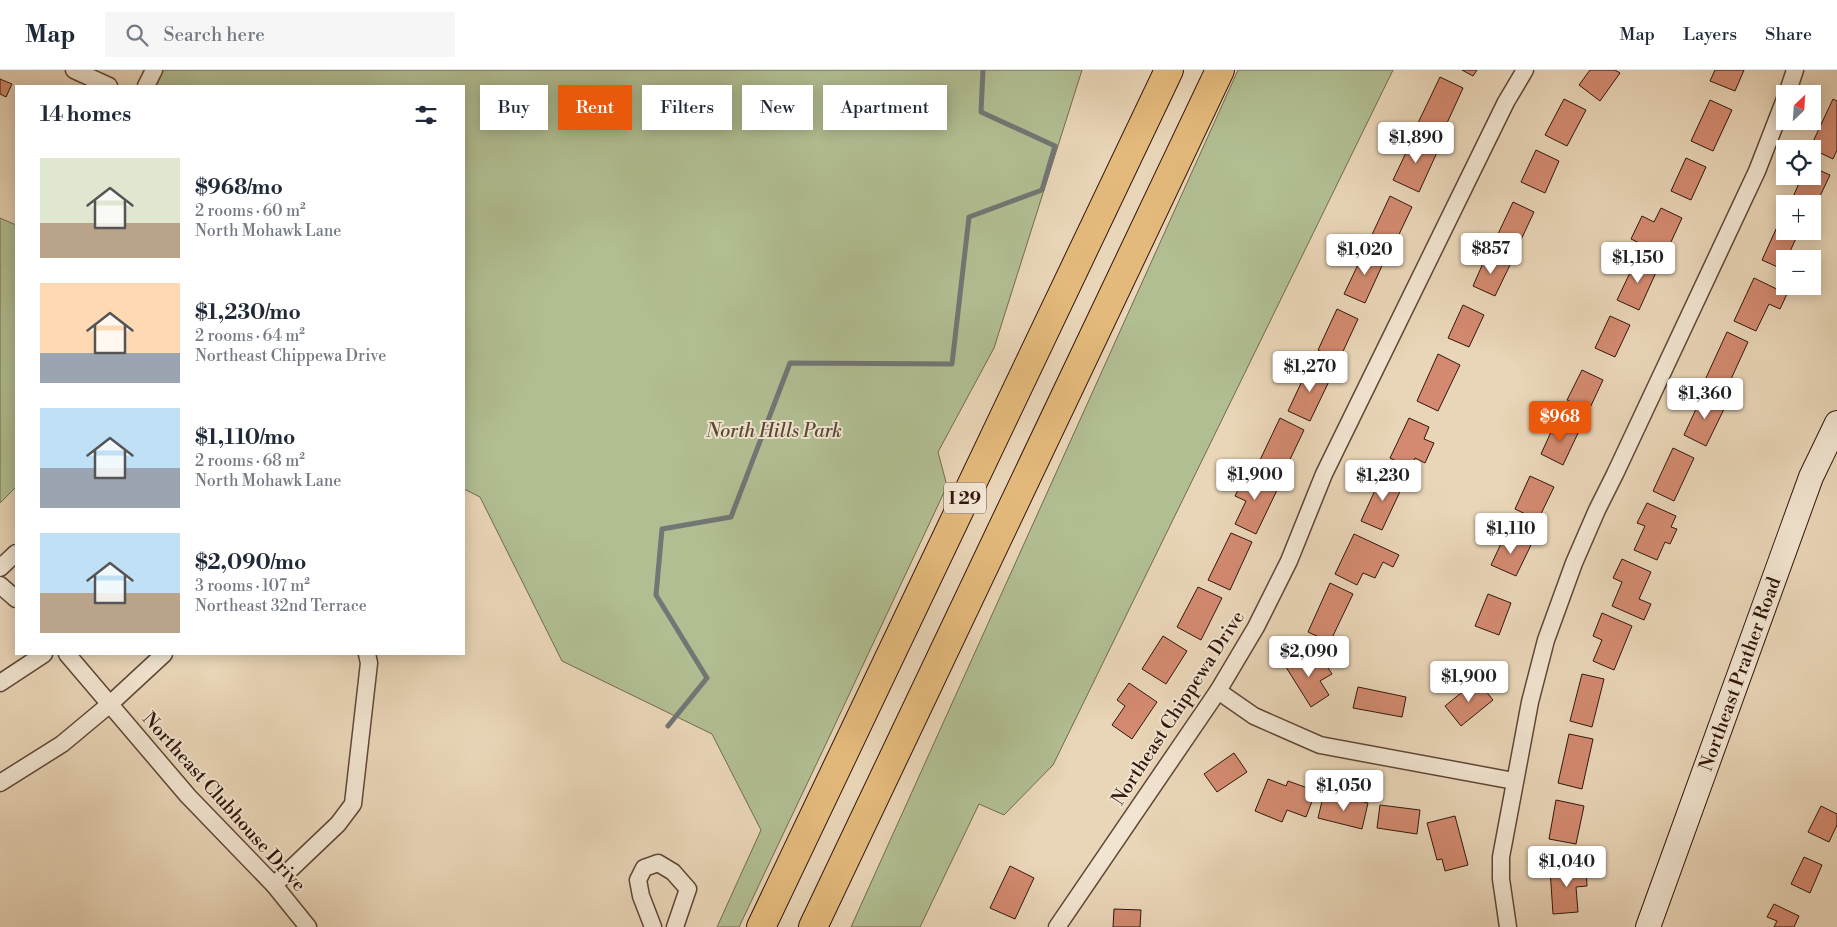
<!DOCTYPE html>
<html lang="en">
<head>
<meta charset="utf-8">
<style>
  :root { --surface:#fff; --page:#f6f6f7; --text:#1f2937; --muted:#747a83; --line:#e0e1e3; --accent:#ea580c }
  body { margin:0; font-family:"Libre Bodoni",serif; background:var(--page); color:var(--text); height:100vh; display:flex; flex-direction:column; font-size:19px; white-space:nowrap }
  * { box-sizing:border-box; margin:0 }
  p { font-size:16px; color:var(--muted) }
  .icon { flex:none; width:28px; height:28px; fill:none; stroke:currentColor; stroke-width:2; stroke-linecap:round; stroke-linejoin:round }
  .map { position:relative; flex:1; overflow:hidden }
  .drawer { position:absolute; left:15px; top:15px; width:450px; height:570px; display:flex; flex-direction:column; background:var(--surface); border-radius:0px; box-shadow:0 2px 12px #0003 }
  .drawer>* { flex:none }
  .banner { position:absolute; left:480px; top:15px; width:475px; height:45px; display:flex; gap:10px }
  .needle { width:32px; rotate:25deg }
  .tools { position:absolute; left:1776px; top:15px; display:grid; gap:10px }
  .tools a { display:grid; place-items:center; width:45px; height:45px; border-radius:0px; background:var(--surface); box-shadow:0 2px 12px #0003; font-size:25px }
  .price { position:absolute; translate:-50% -42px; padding:0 11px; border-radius:5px; background:#fff; color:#222; font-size:16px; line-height:32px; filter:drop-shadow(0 1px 2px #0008) }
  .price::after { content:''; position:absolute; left:50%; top:30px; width:15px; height:11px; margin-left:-8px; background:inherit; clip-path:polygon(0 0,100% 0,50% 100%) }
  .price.selected { background:var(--accent); color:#fff }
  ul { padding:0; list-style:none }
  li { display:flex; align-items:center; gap:15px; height:125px; padding:0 25px }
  li span { display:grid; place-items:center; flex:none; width:140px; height:100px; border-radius:0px; color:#555 }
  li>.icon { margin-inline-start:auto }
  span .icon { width:60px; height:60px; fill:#fffc; stroke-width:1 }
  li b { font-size:21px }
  h2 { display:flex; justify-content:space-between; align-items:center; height:60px; padding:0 25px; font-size:21px }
  .pill { padding:0 18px; border-radius:0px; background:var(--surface); box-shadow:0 2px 12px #0003; font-size:18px; line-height:45px }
  .pill.selected { background:var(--accent); color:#fff }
  header { display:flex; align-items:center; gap:30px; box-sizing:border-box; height:70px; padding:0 25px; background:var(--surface); border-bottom:1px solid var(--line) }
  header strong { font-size:24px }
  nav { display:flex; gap:28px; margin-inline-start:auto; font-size:18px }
  .search { width:350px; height:45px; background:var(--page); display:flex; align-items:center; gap:12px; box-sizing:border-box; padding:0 18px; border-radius:0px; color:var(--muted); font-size:19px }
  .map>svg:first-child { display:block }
  .green { fill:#b1be92; stroke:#726a4e }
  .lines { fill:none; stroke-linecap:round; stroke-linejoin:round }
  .stream { stroke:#727674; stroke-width:5 }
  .building { fill:#d38a70; stroke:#32160b }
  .minor-casing { stroke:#604636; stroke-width:19 }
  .secondary-casing { stroke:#32160b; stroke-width:26 }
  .motorway-casing { stroke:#32160b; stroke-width:30 }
  .minor { stroke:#f1e4d0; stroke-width:16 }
  .secondary { stroke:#f1e4d0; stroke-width:24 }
  .motorway { stroke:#e4ba7c; stroke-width:28 }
  .labels { text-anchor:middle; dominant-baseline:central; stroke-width:4; stroke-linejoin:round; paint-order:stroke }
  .shield { fill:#f1e4d0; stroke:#6b5446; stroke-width:1 }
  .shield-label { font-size:18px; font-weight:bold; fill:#32160b }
  .park-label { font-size:19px; font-style:italic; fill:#584834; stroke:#f1e4d0 }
  .street-label { font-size:19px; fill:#32160b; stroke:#f1e4d0 }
</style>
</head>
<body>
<header>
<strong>Map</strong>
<div class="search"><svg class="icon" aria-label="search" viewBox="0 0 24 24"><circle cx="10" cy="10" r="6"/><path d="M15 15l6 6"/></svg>Search here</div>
<nav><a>Map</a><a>Layers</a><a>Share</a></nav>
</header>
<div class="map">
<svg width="1837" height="857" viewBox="0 0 1837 857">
  <rect width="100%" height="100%" fill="#e9d5b7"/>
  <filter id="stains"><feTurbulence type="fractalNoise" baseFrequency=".004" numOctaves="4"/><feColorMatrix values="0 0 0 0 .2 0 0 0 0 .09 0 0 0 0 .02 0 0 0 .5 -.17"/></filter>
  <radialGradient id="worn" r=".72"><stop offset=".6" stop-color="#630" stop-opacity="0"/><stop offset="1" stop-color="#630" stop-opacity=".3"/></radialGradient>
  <g class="green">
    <path d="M154 0H1082L994 278 938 382 947 416 824 678 739 857H717L761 760 712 664 562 591 480 427 464 419V16H147Z"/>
    <path d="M1238 0H1393L1053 695 1004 745 979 734 920 857H851Z"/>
    <path d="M0 148 16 155V417L0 433Z"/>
  </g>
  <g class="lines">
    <path class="stream" d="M668 656 707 608 656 525 662 459 731 447 790 293 952 294 969 147 1042 120 1055 76 981 42 983 0"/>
  </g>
  <g class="building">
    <path d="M1462 0H1477L1473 6Z"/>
    <path d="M1590 0H1615L1620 3 1600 31 1579 15Z"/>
    <path d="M1715 0H1744L1735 21 1710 11Z"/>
    <path d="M1440 7 1463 18 1442 64 1418 53Z"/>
    <path d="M0 9 12 14 6 27 0 24Z"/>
    <path d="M1564 29 1586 40 1567 76 1545 65Z"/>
    <path d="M1833 29 1837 31V80L1833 89 1810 78Z"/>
    <path d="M1710 30 1732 40 1713 81 1691 71Z"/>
    <path d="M1414 66 1439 78 1419 122 1393 110Z"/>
    <path d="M1536 80 1559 91 1545 123 1521 112Z"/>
    <path d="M1686 88 1706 97 1691 130 1671 121Z"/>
    <path d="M1812 97 1830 105 1812 143V134H1790L1802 106H1812Z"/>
    <path d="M1390 126 1412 137 1392 179 1370 169Z"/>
    <path d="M1513 132 1534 142 1519 174 1498 164Z"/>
    <path d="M1661 138 1682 148 1665 185 1631 169 1642 146 1654 152Z"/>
    <path d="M1777 157 1797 166 1782 199 1762 190Z"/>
    <path d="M1366 178 1386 187 1365 233 1344 224Z"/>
    <path d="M1487 184 1510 195 1495 226 1473 216Z"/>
    <path d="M1637 188 1658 198 1639 240 1617 230Z"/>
    <path d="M1754 208 1787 224 1780 239 1769 234 1756 261 1734 251Z"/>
    <path d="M1463 235 1484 245 1469 277 1448 268Z"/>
    <path d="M1337 239 1358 249 1339 290 1318 280Z"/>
    <path d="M1610 246 1630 255 1615 287 1595 278Z"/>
    <path d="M1727 262 1748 272 1726 320 1705 310Z"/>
    <path d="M1438 284 1460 295 1438 341 1417 331Z"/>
    <path d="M1310 294 1332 305 1310 351 1288 341Z"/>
    <path d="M1582 300 1603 310 1589 340 1567 330Z"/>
    <path d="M1703 324 1726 335 1706 376 1684 365Z"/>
    <path d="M1280 348 1304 360 1284 402 1260 390Z"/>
    <path d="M1409 348 1429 357 1424 369 1434 373 1425 393 1415 388 1410 398 1390 388Z"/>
    <path d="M1556 351 1579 361 1563 395 1541 384Z"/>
    <path d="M1673 378 1694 388 1674 431 1653 421Z"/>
    <path d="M1247 402 1279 416 1256 464 1235 454 1246 431 1235 426Z"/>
    <path d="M1383 403 1404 413 1382 460 1361 451Z"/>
    <path d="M1530 406 1554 417 1538 450 1515 439Z"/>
    <path d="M1647 433 1676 446 1671 457 1677 459 1670 474 1665 472 1657 490 1634 480 1645 456 1637 453Z"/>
    <path d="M1231 463 1252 472 1230 520 1208 510Z"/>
    <path d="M1506 463 1531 475 1516 506 1491 495Z"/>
    <path d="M1354 464 1399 485 1393 497 1383 492 1375 508 1363 503 1357 515 1335 504Z"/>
    <path d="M1622 489 1651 502 1639 529 1651 534 1644 550 1612 536 1622 512 1613 508Z"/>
    <path d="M1330 513 1353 524 1330 572 1308 562Z"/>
    <path d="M1198 517 1222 528 1201 570 1177 557Z"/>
    <path d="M1488 524 1511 533 1499 565 1475 556Z"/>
    <path d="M1602 543 1632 556 1614 600 1593 591 1602 570 1593 566Z"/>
    <path d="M1163 566 1187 581 1166 614 1142 599Z"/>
    <path d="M1303 582 1312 596 1323 590 1332 604 1320 611 1329 625 1311 637 1284 594Z"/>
    <path d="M1582 604 1604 609 1592 657 1570 651Z"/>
    <path d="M1477 610 1493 630 1461 656 1445 636Z"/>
    <path d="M1129 613 1157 632 1132 669 1112 655 1125 636 1117 630Z"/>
    <path d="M1358 617 1406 627 1402 647 1353 638Z"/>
    <path d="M1569 664 1593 669 1582 719 1558 713Z"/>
    <path d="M1234 683 1247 702 1217 722 1204 704Z"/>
    <path d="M1268 709 1286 716 1288 711 1316 721 1306 747 1287 740 1282 752 1255 741Z"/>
    <path d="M1323 727 1345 733 1346 728 1368 733 1362 759 1318 748Z"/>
    <path d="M1556 730 1584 736 1576 774 1549 769Z"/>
    <path d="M1380 735 1420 740 1417 764 1377 758Z"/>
    <path d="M1821 736 1837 744V755L1829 772 1808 762Z"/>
    <path d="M1455 746 1468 795 1445 801 1442 789 1437 790 1427 753Z"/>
    <path d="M1804 787 1822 795 1810 823 1791 814Z"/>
    <path d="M1010 796 1034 808 1015 849 990 838Z"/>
    <path d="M1586 797 1587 816 1576 817 1578 842 1553 844 1550 799Z"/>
    <path d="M1774 834 1799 846 1794 857H1774L1777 851 1767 847Z"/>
    <path d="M1114 839 1141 840 1140 857H1113Z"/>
  </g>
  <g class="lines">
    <g class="minor-casing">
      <g id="minor">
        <path d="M74 0 109 16"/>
        <path d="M146 16 154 0"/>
        <path d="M1787 24 1795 0"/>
        <path d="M0 498 16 483"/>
        <path d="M0 515 16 529"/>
        <path d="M67 584 188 726 274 815 308 857"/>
        <path d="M0 613 44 584"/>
        <path d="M1218 621 1254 646 1320 675 1514 711"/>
        <path d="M0 713 62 674 110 634 164 584"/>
        <path d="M274 815 338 754 353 734 369 593 367 584"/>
        <path d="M653 857 641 826 638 810 644 798 658 793 673 802 688 819 675 857"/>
        <path d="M1057 857 1218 621 1256 557 1289 491 1324 404 1506 32 1525 0"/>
        <path d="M1508 857 1501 809V787L1530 632 1546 570 1574 493 1597 440 1615 404 1757 101 1785 29"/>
      </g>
    </g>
    <g class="secondary-casing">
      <path id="secondary" d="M1648 857 1811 407 1837 353"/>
    </g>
    <g class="motorway-casing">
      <g id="motorway">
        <path d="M761 857 1169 0"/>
        <path d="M813 857 1220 0"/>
      </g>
    </g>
    <use href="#minor" class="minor"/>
    <use href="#secondary" class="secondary"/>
    <use href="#motorway" class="motorway"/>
  </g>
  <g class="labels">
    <rect class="shield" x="944" y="412.5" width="42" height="31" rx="4"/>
    <g class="shield-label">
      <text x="965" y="428">I 29</text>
    </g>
    <g class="park-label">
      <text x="774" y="361">North Hills Park</text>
    </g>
    <g class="street-label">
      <text transform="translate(1740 604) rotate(-70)">Northeast Prather Road</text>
      <text transform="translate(1178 638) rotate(-57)">Northeast Chippewa Drive</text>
      <text transform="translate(224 732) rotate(48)">Northeast Clubhouse Drive</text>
    </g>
  </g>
  <rect width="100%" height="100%" filter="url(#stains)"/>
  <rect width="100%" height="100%" fill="url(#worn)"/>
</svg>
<div class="tools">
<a><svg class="needle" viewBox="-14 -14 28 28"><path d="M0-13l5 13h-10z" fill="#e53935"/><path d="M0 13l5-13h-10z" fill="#747a83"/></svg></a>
<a><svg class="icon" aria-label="locate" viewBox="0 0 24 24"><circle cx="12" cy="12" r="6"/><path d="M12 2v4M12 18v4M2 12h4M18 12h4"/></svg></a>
<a>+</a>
<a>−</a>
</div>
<b class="price" style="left:1416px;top:94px">$1,890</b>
<b class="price" style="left:1491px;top:205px">$857</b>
<b class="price" style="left:1365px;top:206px">$1,020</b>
<b class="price" style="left:1638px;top:214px">$1,150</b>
<b class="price" style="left:1310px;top:323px">$1,270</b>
<b class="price" style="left:1705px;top:350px">$1,360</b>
<b class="price selected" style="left:1560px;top:373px">$968</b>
<b class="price" style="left:1255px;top:431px">$1,900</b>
<b class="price" style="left:1383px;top:432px">$1,230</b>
<b class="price" style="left:1511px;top:485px">$1,110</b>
<b class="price" style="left:1309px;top:608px">$2,090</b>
<b class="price" style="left:1469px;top:633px">$1,900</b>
<b class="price" style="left:1344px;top:742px">$1,050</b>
<b class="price" style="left:1567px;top:818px">$1,040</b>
<div class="banner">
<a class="pill">Buy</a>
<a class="pill selected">Rent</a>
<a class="pill">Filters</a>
<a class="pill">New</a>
<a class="pill">Apartment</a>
</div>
<section class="drawer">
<h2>14 homes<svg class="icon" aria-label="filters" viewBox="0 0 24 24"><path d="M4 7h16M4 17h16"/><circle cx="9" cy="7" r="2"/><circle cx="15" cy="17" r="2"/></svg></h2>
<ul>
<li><span style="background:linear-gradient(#dfe7d0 65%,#b9a48a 0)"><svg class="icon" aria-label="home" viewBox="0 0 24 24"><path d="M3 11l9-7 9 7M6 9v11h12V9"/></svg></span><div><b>$968/mo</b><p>2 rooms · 60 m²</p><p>North Mohawk Lane</p></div></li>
<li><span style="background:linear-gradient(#ffd9b3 70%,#9aa5b1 0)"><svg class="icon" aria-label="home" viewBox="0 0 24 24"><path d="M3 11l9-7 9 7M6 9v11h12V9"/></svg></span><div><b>$1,230/mo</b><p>2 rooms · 64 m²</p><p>Northeast Chippewa Drive</p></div></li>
<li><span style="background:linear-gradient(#bfe0f5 60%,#9aa5b1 0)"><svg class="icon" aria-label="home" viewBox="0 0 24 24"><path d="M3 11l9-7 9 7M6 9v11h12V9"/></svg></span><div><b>$1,110/mo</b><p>2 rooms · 68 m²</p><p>North Mohawk Lane</p></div></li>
<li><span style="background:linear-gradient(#bfe0f5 60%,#b9a48a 0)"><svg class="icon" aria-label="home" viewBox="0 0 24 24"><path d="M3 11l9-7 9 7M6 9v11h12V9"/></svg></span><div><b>$2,090/mo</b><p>3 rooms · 107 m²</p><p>Northeast 32nd Terrace</p></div></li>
</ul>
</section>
</div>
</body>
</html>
